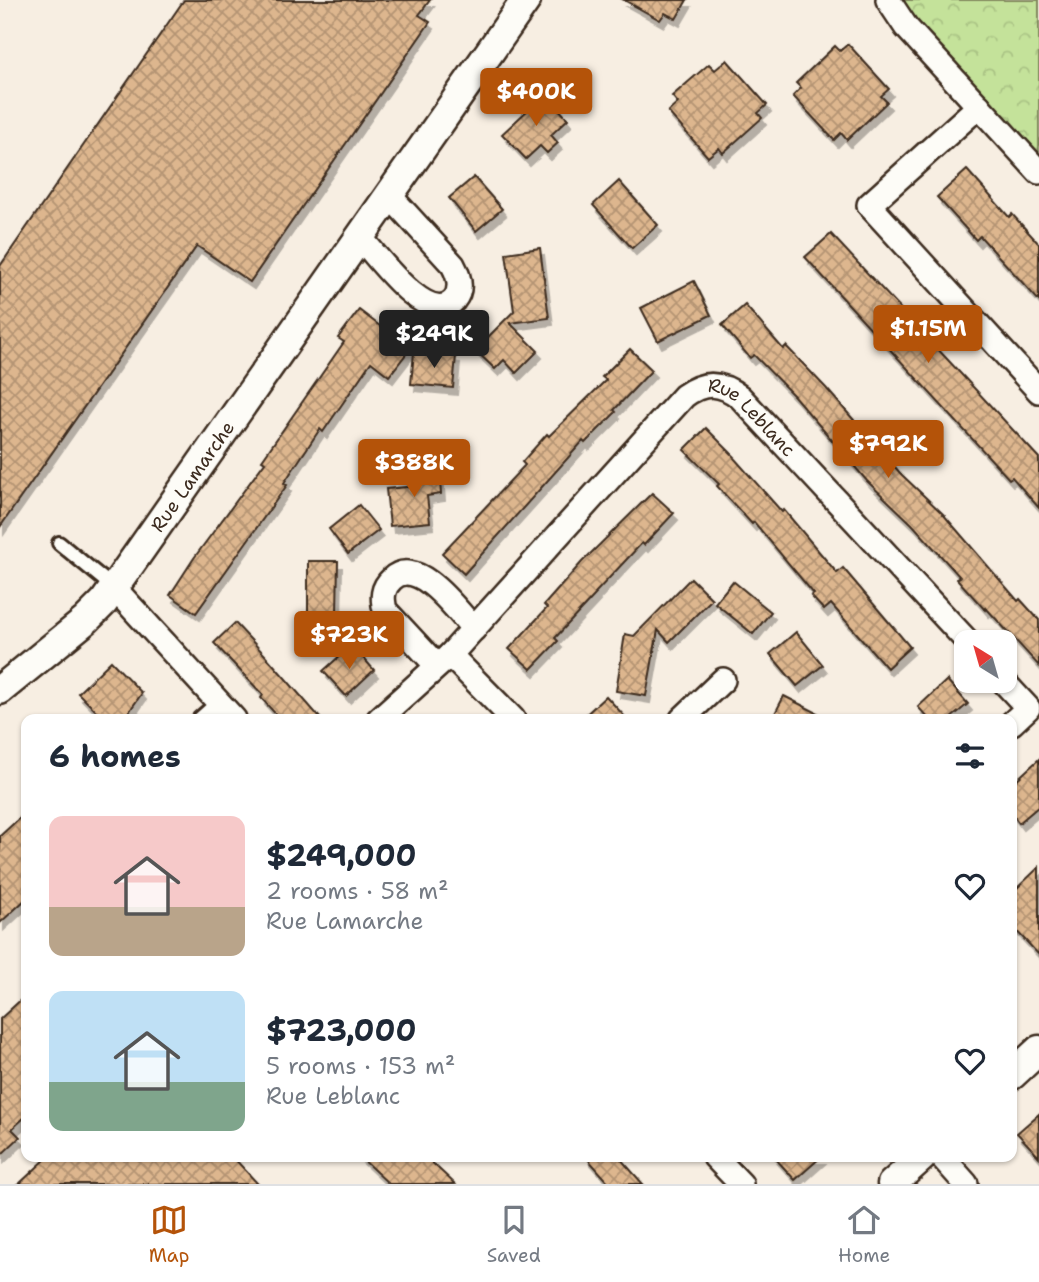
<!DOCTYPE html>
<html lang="en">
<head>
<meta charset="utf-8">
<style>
  :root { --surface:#fff; --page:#f2f2f3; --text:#1f2937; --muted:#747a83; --line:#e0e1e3; --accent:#b45309 }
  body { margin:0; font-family:"Shantell Sans",sans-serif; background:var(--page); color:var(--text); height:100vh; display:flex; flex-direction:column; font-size:26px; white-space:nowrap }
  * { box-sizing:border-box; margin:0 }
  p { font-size:23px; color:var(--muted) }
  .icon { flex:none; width:38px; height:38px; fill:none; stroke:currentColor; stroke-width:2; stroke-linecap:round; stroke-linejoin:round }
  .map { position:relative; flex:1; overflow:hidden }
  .side { position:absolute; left:21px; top:714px; width:996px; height:448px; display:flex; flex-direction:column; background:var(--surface); border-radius:14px; box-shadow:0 2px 5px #0004 }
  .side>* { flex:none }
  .needle { width:46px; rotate:323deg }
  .fabs { position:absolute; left:954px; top:630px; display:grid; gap:14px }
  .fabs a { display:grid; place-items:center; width:63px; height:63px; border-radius:14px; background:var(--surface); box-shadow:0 2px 5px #0004; font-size:35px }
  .price { position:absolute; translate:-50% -60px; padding:0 16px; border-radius:7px; background:var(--accent); color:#fff; font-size:23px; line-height:46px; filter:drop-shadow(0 2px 4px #0008) }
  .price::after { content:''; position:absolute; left:50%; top:42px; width:21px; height:16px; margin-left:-10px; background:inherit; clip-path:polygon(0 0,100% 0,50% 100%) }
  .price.active { background:#222; color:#fff }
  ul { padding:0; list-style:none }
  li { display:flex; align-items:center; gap:21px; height:175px; padding:0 28px }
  li span { display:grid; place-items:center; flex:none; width:196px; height:140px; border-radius:14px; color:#555 }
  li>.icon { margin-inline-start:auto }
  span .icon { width:84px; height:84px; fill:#fffc; stroke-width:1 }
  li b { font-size:30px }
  h2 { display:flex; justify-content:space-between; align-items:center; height:84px; padding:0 28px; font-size:30px }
  .tabs { display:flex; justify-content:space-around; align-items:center; height:98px; border-top:2px solid var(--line); background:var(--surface); font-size:19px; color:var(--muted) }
  .tabs a { display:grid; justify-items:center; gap:4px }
  .tabs .active { color:var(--accent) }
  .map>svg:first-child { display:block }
  .forest { fill:url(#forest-crowns); stroke:#80865c; stroke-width:2 }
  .building { fill:url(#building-cross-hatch); stroke:#3b2a1e; stroke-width:2; filter:url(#shadow) }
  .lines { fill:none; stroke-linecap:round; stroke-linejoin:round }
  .service-casing { stroke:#3b2a1e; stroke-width:18 }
  .minor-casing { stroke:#3b2a1e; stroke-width:28 }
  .tertiary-casing { stroke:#3b2a1e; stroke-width:33 }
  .service { stroke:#fdfcf7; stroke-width:12 }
  .minor { stroke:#fdfcf7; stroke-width:23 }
  .tertiary { stroke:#fdfcf7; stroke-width:28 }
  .labels { text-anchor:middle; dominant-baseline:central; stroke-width:5; stroke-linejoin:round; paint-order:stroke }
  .street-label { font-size:19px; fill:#3b2a1e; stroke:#fdfcf7 }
</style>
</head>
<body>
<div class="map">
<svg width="1039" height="1184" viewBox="0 0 1039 1184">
  <defs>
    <pattern id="forest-crowns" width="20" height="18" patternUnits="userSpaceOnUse" patternTransform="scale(1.75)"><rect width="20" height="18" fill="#c4e29a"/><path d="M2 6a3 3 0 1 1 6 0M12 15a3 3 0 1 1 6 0" fill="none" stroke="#a9c284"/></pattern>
    <pattern id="building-cross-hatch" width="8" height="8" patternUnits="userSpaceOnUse" patternTransform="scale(1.75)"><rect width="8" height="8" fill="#ddb68e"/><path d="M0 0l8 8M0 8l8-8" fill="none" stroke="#b49473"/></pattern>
    <filter id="shadow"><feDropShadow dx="4" dy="7" stdDeviation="0" flood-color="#0004"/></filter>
  </defs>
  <rect width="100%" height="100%" fill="#f7eee2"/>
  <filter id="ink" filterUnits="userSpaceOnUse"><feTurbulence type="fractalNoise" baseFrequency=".0143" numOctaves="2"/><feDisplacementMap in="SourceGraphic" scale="14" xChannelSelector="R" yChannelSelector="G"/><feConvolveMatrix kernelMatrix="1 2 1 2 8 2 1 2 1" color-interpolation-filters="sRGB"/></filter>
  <g filter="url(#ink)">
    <path class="forest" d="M888 0H1039V172Z"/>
    <g class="building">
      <path d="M184 0H430L419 15 430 22 250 282 197 246 0 527V266Z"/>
      <path d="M624 0H687L676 19 665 13 660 20Z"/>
      <path d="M848 44 889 89 881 96 887 102 847 140 841 133 834 140 793 96 801 88 796 83 835 46 840 51Z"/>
      <path d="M727 60 767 105 758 113 762 118 723 153 719 148 708 157 668 112 678 103 672 96 709 64 715 70Z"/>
      <path d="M545 94 568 119 551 135 558 143 547 153 540 146 526 159 502 134Z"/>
      <path d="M967 170 1009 217 1012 214 1039 244V301L980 236 976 240 937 197Z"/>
      <path d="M474 177 502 209 476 231 449 198Z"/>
      <path d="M619 181 658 225 632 248 593 205Z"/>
      <path d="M831 234 1039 458V508L1012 477 1009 479 805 257Z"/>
      <path d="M540 248 549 318 510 323 538 351 516 373 504 360 495 369 475 350 514 311 506 253Z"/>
      <path d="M694 281 711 315 658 341 641 308Z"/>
      <path d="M745 305 783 349 786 346 826 388 901 474 943 514 1018 601 1020 599 1039 620V666L986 608 985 610 957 579 960 577 912 524 867 481 794 396 754 355 750 358 722 325Z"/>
      <path d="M359 310 410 349 389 376 371 362 323 432 320 429 284 483 287 485 196 613 170 595 194 558 265 462 262 460 344 342 338 338Z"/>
      <path d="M630 349 652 370 614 410 616 412 585 443 583 441 464 574 442 553 525 465 522 462 547 434 549 436 606 380 602 377Z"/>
      <path d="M414 352 456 356 453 388 411 384Z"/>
      <path d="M706 428 735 457 734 458 782 512 784 510 837 573 843 568 910 647 887 668 831 604 824 610 811 596 814 594 754 522 752 524 717 486 719 484 684 450Z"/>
      <path d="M439 468 441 494 427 496 430 522 390 526 386 489 416 486 414 470Z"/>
      <path d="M652 493 674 513 644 545 642 543 595 593 596 594 555 638 558 641 531 669 509 649 547 608 544 605 582 562Z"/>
      <path d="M359 505 379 530 348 554 329 529Z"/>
      <path d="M308 561H338L337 614 308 613Z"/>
      <path d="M691 578 712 599 669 642 658 630 646 696 616 691 625 634 634 636Z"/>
      <path d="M733 581 771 612 753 634 715 603Z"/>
      <path d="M235 623 265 655 321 719H280L261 698 263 695 214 643Z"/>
      <path d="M796 632 823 665 797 686 770 654Z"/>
      <path d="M352 645 374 670 346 696 323 671Z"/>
      <path d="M111 661 142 693 124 719H104L78 693Z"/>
      <path d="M947 680 968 704 950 719H929L918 707Z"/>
      <path d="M606 696 627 719H581Z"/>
      <path d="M784 696 829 719H772Z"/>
      <path d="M1039 759V806L1019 823 1012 814V784Z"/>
      <path d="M26 812V899L0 923V836Z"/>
      <path d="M1039 867V955L1012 926V893Z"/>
      <path d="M26 995V1116L12 1129 20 1137 0 1156V1019Z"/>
      <path d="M1039 1114V1157L1017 1133Z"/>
      <path d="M48 1157H233L258 1184H19Z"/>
      <path d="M360 1157H426L455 1184H389Z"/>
      <path d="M586 1157H619L643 1184H610Z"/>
      <path d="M774 1157H821L795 1180Z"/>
    </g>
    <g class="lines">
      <g class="service-casing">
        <g id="service">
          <path d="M59 543 114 588"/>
          <path d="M199 719 218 702"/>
        </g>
      </g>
      <g class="minor-casing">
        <g id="minor">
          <path d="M888 0 906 27 1039 172"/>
          <path d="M979 106 869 205 1039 391"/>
          <path d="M360 237C376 255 429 329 454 300 463 289 459 276 453 265L389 195"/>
          <path d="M114 588 234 719"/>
          <path d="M450 655 513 719"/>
          <path d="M437 666 385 610C382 598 382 588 392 579 417 554 458 612 474 629"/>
          <path d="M1003 681 1028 708 1012 723"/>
          <path id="s1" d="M379 719 450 655 684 396C704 381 721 382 740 397L968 642"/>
          <path d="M682 719 723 680"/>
          <path d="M715 1157 741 1184"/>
          <path d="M942 1157 966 1184"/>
        </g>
      </g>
      <g class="tertiary-casing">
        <g id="tertiary">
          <path id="s2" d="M0 690 86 620 104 602 526 0"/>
          <path d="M1012 1075 1039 1050"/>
          <path d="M892 1184 922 1157"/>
        </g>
      </g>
      <use href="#service" class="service"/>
      <use href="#minor" class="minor"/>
      <use href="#tertiary" class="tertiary"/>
    </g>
  </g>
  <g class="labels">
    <g class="street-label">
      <text stroke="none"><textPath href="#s1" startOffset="527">Rue Leblanc</textPath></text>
      <text stroke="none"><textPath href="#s2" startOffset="290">Rue Lamarche</textPath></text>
    </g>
  </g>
</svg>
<div class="fabs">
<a><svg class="needle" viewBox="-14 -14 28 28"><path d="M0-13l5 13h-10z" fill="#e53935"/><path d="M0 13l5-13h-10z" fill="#747a83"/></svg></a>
</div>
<b class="price" style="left:536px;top:128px">$400K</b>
<b class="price" style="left:928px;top:365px">$1.15M</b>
<b class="price active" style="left:434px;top:370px">$249K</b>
<b class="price" style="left:888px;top:480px">$792K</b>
<b class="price" style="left:414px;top:499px">$388K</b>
<b class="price" style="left:349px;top:671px">$723K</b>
<section class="side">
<h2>6 homes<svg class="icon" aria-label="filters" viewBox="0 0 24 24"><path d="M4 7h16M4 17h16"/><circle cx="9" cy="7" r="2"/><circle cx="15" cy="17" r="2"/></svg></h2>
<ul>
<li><span style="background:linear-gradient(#f6c9c9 65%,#b9a48a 0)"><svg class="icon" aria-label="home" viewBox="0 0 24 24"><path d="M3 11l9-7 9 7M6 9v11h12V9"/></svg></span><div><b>$249,000</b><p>2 rooms · 58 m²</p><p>Rue Lamarche</p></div><svg class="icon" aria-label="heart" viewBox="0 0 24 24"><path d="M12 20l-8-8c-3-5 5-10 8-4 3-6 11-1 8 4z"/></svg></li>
<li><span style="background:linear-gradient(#bfe0f5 65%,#7fa58c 0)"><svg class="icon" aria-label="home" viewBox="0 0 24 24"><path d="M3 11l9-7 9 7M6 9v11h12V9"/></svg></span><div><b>$723,000</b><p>5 rooms · 153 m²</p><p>Rue Leblanc</p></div><svg class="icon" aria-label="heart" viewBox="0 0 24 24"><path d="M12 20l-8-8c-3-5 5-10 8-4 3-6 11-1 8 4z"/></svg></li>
</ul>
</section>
</div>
<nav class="tabs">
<a class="active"><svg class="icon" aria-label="map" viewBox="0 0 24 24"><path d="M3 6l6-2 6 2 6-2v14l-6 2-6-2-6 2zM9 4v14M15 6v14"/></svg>Map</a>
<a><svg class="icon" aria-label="saved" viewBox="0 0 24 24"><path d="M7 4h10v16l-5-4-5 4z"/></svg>Saved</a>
<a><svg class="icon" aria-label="home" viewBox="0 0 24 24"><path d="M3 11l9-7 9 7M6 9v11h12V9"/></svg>Home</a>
</nav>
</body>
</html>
